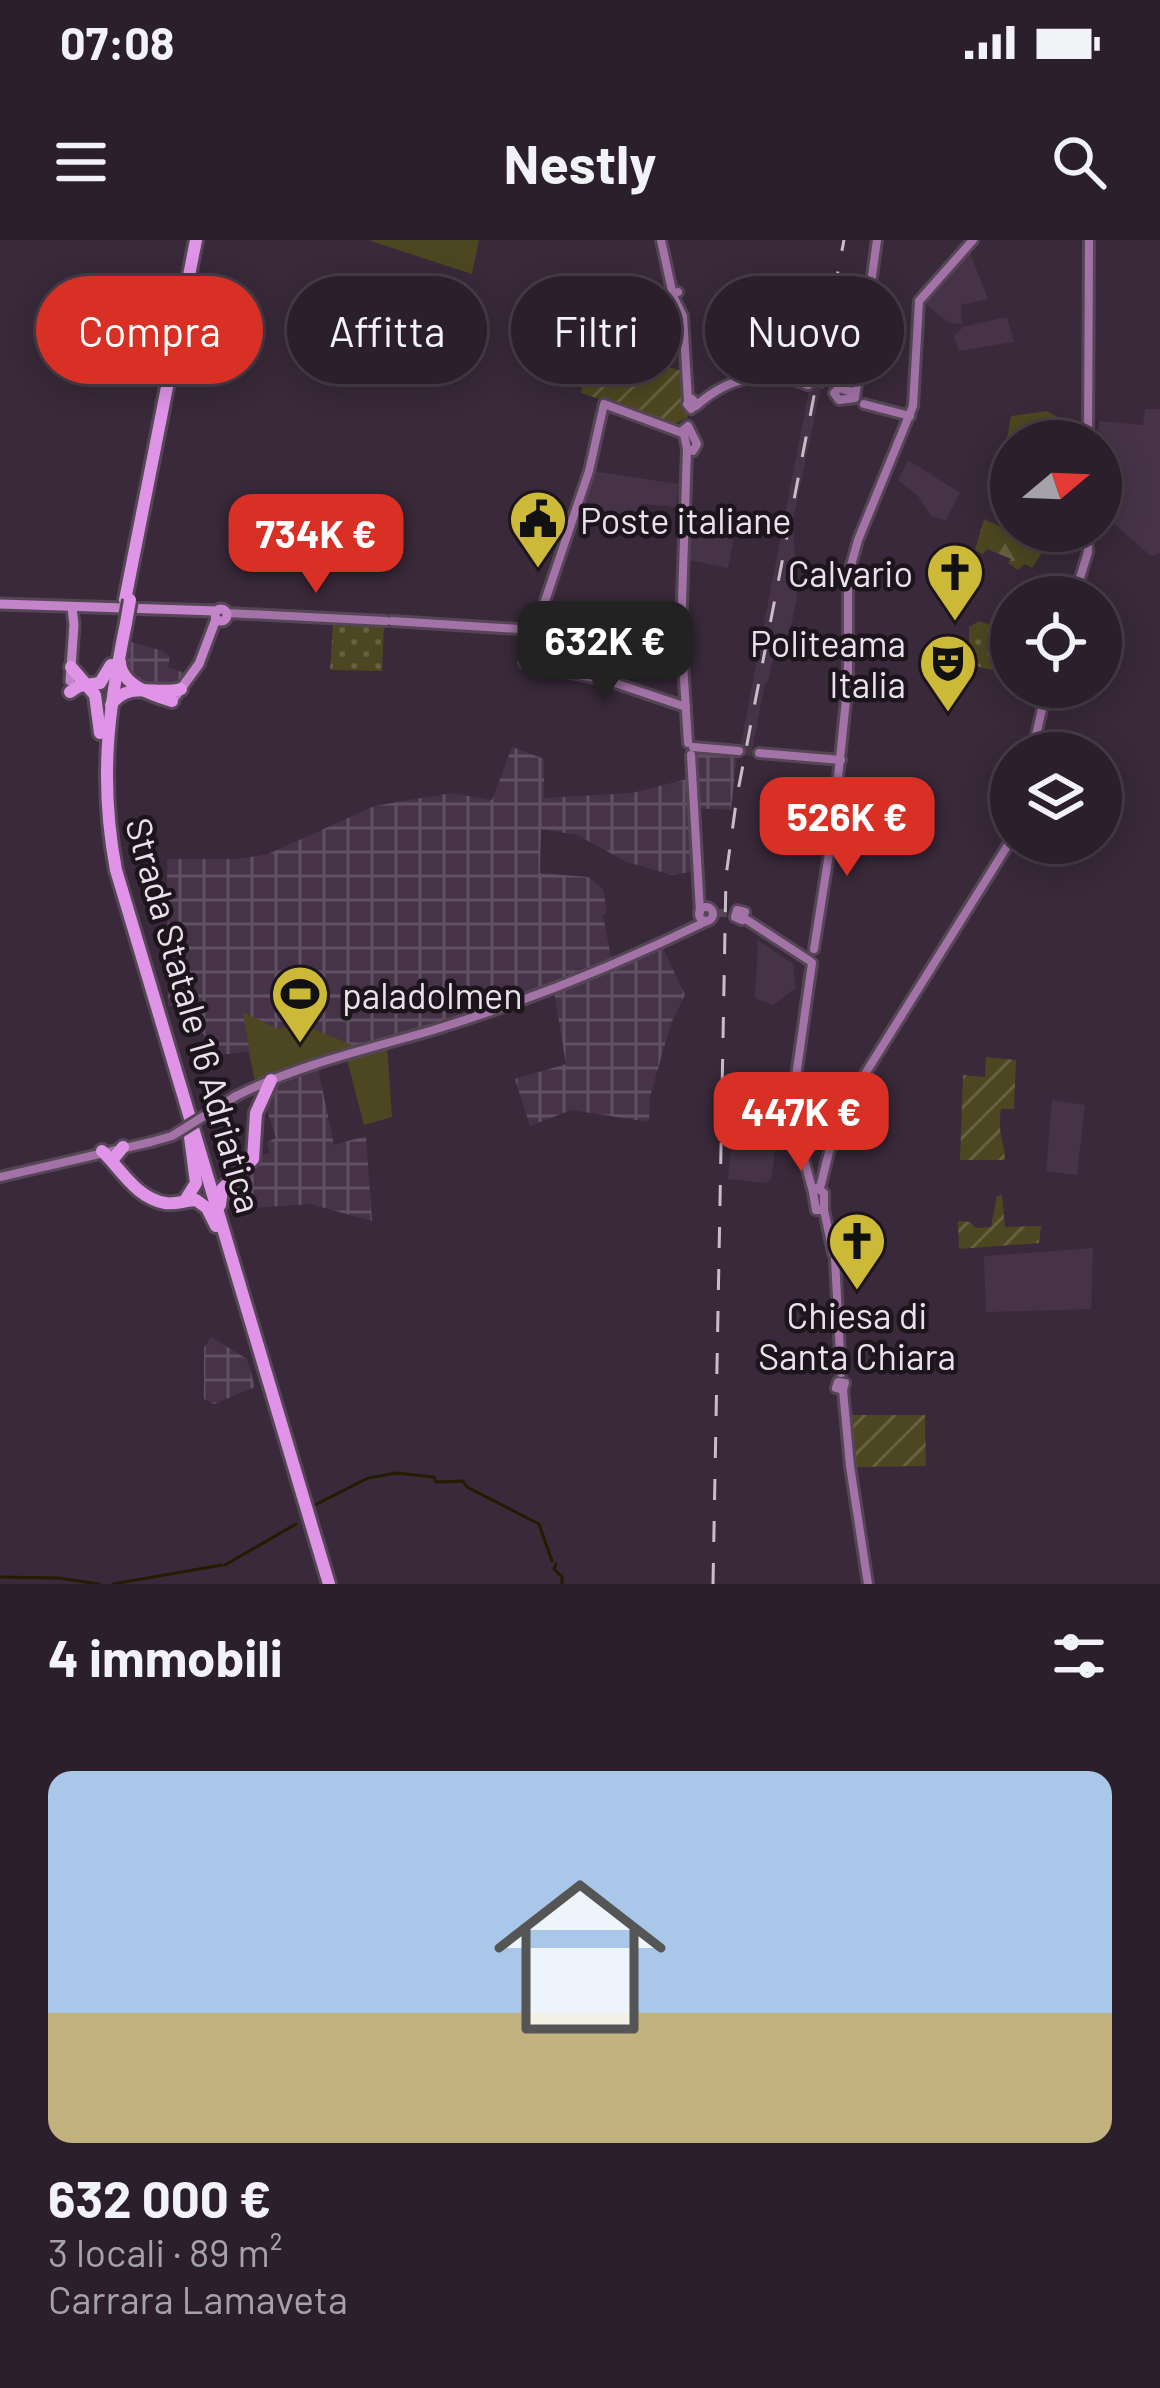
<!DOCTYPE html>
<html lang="it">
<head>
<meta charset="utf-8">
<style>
  :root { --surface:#2b1f2c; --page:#372c38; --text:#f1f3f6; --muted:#a6a2a9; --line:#473d48; --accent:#d93025 }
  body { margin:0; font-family:Barlow,sans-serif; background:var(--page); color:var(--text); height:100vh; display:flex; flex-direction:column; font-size:45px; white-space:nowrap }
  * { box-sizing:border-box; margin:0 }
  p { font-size:39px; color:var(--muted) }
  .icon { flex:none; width:66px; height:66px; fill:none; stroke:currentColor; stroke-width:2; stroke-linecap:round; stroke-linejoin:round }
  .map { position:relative; height:1344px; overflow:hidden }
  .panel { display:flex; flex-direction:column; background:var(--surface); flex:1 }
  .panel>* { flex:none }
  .hud { position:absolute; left:36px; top:36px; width:1089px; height:108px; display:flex; gap:24px }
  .needle { width:78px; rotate:71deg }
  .controls { position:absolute; left:990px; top:180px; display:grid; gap:24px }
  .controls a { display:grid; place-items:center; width:132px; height:132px; border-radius:50%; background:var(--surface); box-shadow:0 6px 30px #0003,0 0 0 3px var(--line); font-size:60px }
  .price { position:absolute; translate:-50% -102px; padding:0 27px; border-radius:24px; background:var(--accent); color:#fff; font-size:39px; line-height:78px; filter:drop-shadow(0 3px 6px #0008) }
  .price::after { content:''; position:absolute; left:50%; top:72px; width:36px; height:27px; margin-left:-18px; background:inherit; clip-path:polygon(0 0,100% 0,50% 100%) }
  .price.selected { background:#222; color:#fff }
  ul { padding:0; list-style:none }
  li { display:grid; align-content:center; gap:24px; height:636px; padding:0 48px }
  li span { display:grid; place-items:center; height:372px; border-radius:24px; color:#555 }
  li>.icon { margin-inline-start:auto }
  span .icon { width:216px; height:216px; fill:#fffc; stroke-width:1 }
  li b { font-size:51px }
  h2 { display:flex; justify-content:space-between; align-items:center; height:144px; padding:0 48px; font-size:51px }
  .chip { padding:0 42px; border-radius:54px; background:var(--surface); box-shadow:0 6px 30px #0003,0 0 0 3px var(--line); font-size:42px; line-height:108px }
  .chip.selected { background:var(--accent); color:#fff }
  .status { display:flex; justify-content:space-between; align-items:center; height:84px; padding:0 60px; background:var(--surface); direction:ltr }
  .status svg { height:33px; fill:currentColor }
  header { display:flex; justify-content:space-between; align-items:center; height:156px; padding:0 48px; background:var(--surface); font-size:54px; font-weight:700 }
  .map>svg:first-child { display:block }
  .built { fill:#463348 }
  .industrial { fill:url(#industrial-grid) }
  .grass { fill:#4d4721 }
  .forest { fill:url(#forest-firs) }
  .park { fill:url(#park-dots) }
  .garden { fill:url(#garden-furrows) }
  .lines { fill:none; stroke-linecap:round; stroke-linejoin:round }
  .stream { stroke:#221d00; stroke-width:3 }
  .secondary-tunnel { stroke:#544555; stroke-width:8; stroke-dasharray:8 4; stroke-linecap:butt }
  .secondary-casing { stroke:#554656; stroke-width:14 }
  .primary-casing { stroke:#554656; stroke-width:15 }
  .highway-casing { stroke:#554656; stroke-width:18 }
  .secondary { stroke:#a373a8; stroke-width:8 }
  .primary { stroke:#c384c9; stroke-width:9 }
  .highway { stroke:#e094e8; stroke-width:12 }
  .rail { stroke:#c9bdca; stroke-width:3; stroke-dasharray:21 21; stroke-linecap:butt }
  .secondary-bridge-casing { stroke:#554656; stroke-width:14; stroke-linecap:butt }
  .highway-bridge-casing { stroke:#554656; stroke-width:18; stroke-linecap:butt }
  .secondary-bridge { stroke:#a373a8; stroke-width:8 }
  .highway-bridge { stroke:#e094e8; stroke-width:12 }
  .labels { text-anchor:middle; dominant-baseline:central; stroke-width:9; stroke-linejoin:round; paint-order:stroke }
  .poi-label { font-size:36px; fill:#ebe1ec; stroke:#1c151c; text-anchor:start }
  .street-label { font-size:36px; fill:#ebe1ec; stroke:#1c151c }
</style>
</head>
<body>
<div class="status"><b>07:08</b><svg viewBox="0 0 49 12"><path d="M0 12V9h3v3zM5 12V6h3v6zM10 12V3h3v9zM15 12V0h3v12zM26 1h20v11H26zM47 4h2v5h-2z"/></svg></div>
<header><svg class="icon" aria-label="menu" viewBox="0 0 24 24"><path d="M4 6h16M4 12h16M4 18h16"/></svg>Nestly<svg class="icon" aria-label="search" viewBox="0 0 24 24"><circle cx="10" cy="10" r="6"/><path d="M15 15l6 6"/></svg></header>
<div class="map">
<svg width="1160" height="1344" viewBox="0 0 1160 1344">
  <defs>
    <pattern id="industrial-grid" width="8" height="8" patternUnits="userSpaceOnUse" patternTransform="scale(3)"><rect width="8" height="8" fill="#463348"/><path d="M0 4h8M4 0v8" fill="none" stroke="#615063"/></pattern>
    <pattern id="forest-firs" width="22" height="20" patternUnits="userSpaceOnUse" patternTransform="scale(3)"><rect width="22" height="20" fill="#4d4721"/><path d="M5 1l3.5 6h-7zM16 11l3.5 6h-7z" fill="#676141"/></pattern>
    <pattern id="park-dots" width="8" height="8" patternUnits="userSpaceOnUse" patternTransform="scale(3)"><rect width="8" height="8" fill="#4d4721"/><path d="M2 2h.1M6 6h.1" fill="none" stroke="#676141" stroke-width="1.8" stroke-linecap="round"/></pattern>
    <pattern id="garden-furrows" width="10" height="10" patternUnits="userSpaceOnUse" patternTransform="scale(3)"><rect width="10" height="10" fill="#4d4721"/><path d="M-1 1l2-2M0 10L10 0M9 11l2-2" fill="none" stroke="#676141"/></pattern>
  </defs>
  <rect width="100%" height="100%" fill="#39293a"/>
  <g class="built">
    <path d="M968 8 988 59 961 65 962 87 1007 77 1014 102 959 111 954 96 962 88 960 84 949 83 923 62Z"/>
    <path d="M812 135 823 138 793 280 797 357 791 387 786 399H770V404L776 405 774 415 768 442 765 443 751 516 739 514Z"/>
    <path d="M1145 169H1160V313L1151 316 1105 276 1121 260 1101 239 1102 203 1098 201 1099 181 1143 185Z"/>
    <path d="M908 220 960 253 946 280 932 277 918 256 898 240Z"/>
    <path d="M592 231 679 244 676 267 641 264 638 286 574 281Z"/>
    <path d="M688 280 736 287 728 328 689 320Z"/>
    <path d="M758 700 793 724 796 748 773 765 755 758Z"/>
    <path d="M785 836 771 939 766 943 728 939 738 839Z"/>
    <path d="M1052 860 1085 865 1077 935 1046 931Z"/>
    <path d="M1093 1008 1091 1069 986 1072 984 1016Z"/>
  </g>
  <g class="industrial">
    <path d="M131 402 163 411 170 417 168 427 187 434 178 447 152 446 135 438 126 429Z"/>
    <path d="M512 507 544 519V558L632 553 695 537 697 511 737 514 731 570 694 568 698 631 672 635 627 622 577 595 541 589 540 633 588 637 603 649 607 672 603 675 613 729 662 706 685 755 671 783 650 857 649 882 571 870 530 886 515 839 566 824 554 753 454 787 363 810 318 828 334 905 366 896 372 981 310 964 234 969V944L259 916 270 913 267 902 276 898 248 812 208 816 204 794 182 793 179 766H168L167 619H239L268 614 375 566 415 559 452 553 492 560Z"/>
    <path d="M211 1097 247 1119 255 1147 214 1164 204 1159V1108Z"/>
  </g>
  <g class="grass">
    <path d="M368 0H479L472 34Z"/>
    <path d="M1047 171 1063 180 1052 201H1011V235L1001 233 1011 176Z"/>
    <path d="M243 772 278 789 304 785 352 805 261 839 254 838Z"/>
    <path d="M387 804 392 877 364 885 346 816Z"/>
  </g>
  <path class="forest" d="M984 279 1026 299 1025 304 1044 310 1032 328 1025 324 1018 330 1008 323 1011 319 987 309 983 314 975 310Z"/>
  <g class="park">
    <path d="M979 381 1011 392V434L975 426 969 421V387Z"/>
    <path d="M333 383 384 385 382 431 330 430Z"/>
  </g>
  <g class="garden">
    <path d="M622 88 655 123 682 131 688 178 673 184 581 153 593 96 603 98 606 90 620 93Z"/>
    <path d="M986 817 1016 820 1014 869H1001C997 894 1005 903 1005 920H960L963 835 985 837Z"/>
    <path d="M1002 955 1005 987 1041 986 1039 1003 959 1009 958 981 970 982 976 988 991 987 997 956Z"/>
    <path d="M849 1175H925L926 1226 853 1227Z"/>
  </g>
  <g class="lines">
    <g class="stream">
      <path d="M313 1266 368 1238 397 1233 434 1237 436 1242 463 1241 467 1247 539 1284 552 1321"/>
      <path d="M556 1324 554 1329 562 1337V1344"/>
      <path d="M225 1325 296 1284"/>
      <path d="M0 1337 58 1338 99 1344"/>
      <path d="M113 1344 222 1325"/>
    </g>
    <g class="secondary-tunnel">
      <path d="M809 142 824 145"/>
      <path d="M719 673H729"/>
    </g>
    <g class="secondary-casing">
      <g id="secondary">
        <path d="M661 0 672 51"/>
        <path d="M678 52 672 54 683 76 688 161"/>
        <path d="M855 153 839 148 834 153 839 160 855 158 877 0"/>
        <path d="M692 159 697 164 691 169 687 164Z"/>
        <path d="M864 164 910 176"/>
        <path d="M696 166C728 137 768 128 808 145"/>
        <path d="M688 186 697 204 693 211 687 209 683 190Z"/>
        <path d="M685 194 604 164 589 231 524 423 612 442 686 467"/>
        <path d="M1088 201 1089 0"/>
        <path d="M687 209 681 392 688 503"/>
        <path d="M1074 357 1088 312 1087 291"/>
        <path d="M227 373 386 381"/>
        <path d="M392 381 534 390"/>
        <path d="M693 507 739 511"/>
        <path d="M759 513 841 520"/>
        <path d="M1032 513 1047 447"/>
        <path d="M691 515 700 672"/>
        <path d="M835 566 848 441V336L858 300 913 166 919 61 973 0"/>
        <path d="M832 579 837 582 830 590 829 586Z"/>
        <circle cx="706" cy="674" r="7"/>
        <path d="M737 670 745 672 742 680 735 677Z"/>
        <path d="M744 678 810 721"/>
        <path d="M814 709 831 601"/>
        <path d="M812 723 791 872 813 952"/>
        <path d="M236 856C298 825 364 810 430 791 526 762 617 725 707 681"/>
        <path d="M0 937 151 902"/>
        <path d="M820 948 829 912 850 858 1011 600"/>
        <path d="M824 970H816L813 952 817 948 824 953V970L833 1013"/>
        <path d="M835 1019 841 1133"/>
        <path d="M838 1142 845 1143 843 1150 836 1148Z"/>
        <path d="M843 1150 850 1226 868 1344"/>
      </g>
    </g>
    <g class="primary-casing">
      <g id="primary">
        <path d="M0 364 216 371"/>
        <circle cx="221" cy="375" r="6"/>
        <path d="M70 441 74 385 72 368"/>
        <path d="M172 461 199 424 216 379"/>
      </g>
    </g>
    <g class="highway-casing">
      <g id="highway">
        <path d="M125 360 196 0"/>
        <path d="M126 383C108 470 99 541 116 630L329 1344"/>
        <path d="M120 422C121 445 152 455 172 461"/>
        <path d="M71 427 95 455 100 493"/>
        <path d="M70 452 79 446 100 443 111 425"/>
        <path d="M111 465C128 440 156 456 181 449"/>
        <path d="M102 911C121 929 136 958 165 963 176 965 185 960 196 960L207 968 216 986"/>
        <path d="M114 918 123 907"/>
        <path d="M186 959 196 943 190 897"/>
        <path d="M220 965 222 949 253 919 256 873 271 840"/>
      </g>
    </g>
    <use href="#secondary" class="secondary"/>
    <use href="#primary" class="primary"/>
    <use href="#highway" class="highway"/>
    <path class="rail" d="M713 1344 726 636 737 556 844 0"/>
    <g class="secondary-bridge-casing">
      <path id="secondary-bridge" d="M151 902 172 896 236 856"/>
    </g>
    <g class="highway-bridge-casing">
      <path id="highway-bridge" d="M126 383 130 360"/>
    </g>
    <use href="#secondary-bridge" class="secondary-bridge"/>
    <use href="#highway-bridge" class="highway-bridge"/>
  </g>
  <defs>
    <g id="civic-pin" transform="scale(3)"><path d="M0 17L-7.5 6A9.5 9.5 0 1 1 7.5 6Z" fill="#cdb938" stroke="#1c151c"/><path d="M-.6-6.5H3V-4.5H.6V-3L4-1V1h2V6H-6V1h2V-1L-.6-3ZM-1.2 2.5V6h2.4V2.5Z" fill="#111"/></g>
    <g id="church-pin" transform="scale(3)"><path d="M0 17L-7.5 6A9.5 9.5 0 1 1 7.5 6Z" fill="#cdb938" stroke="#1c151c"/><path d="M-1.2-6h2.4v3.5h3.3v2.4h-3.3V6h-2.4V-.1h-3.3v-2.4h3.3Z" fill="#111"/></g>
    <g id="theatre-pin" transform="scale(3)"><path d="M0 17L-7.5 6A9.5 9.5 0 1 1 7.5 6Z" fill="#cdb938" stroke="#1c151c"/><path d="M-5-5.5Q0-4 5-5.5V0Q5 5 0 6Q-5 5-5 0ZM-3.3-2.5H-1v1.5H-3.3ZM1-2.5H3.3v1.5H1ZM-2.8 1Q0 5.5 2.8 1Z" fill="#111"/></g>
    <g id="stadium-pin" transform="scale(3)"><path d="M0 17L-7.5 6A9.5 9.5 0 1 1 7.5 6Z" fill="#cdb938" stroke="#1c151c"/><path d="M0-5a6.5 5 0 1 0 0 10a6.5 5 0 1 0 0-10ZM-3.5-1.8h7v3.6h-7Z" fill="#111"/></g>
  </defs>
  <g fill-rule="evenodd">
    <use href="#civic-pin" x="538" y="279"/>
    <use href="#church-pin" x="955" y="332"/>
    <use href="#theatre-pin" x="948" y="423"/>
    <use href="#stadium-pin" x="300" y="754"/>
    <use href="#church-pin" x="857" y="1001"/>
  </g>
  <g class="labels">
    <g class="poi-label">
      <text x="580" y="279">Poste italiane</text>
      <text x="913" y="332" text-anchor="end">Calvario</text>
      <text x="906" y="402" text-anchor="end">Politeama<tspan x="906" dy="41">Italia</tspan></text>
      <text x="342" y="754">paladolmen</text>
      <text x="857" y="1074" text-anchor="middle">Chiesa di<tspan x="857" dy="41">Santa Chiara</tspan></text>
    </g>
    <g class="street-label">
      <text transform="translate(195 775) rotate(74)">Strada Statale 16 Adriatica</text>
    </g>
  </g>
</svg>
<div class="controls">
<a><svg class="needle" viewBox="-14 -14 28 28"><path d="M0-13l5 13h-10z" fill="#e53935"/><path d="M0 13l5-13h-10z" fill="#a6a2a9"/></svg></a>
<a><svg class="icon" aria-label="locate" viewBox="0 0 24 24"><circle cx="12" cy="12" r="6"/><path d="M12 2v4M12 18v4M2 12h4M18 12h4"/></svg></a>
<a><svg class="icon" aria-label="layers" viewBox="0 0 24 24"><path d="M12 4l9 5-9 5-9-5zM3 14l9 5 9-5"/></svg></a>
</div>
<b class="price" style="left:316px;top:356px">734K €</b>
<b class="price selected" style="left:605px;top:463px">632K €</b>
<b class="price" style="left:847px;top:639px">526K €</b>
<b class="price" style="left:801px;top:934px">447K €</b>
<div class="hud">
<a class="chip selected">Compra</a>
<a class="chip">Affitta</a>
<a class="chip">Filtri</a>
<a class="chip">Nuovo</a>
</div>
</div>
<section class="panel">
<h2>4 immobili<svg class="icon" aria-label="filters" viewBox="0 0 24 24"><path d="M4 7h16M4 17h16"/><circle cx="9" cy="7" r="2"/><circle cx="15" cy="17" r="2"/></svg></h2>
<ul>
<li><span style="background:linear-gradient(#a9c7e8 65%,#c2b280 0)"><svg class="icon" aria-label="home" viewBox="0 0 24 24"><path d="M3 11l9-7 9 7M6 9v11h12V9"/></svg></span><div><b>632 000 €</b><p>3 locali · 89 m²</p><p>Carrara Lamaveta</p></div></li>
</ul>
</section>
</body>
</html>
